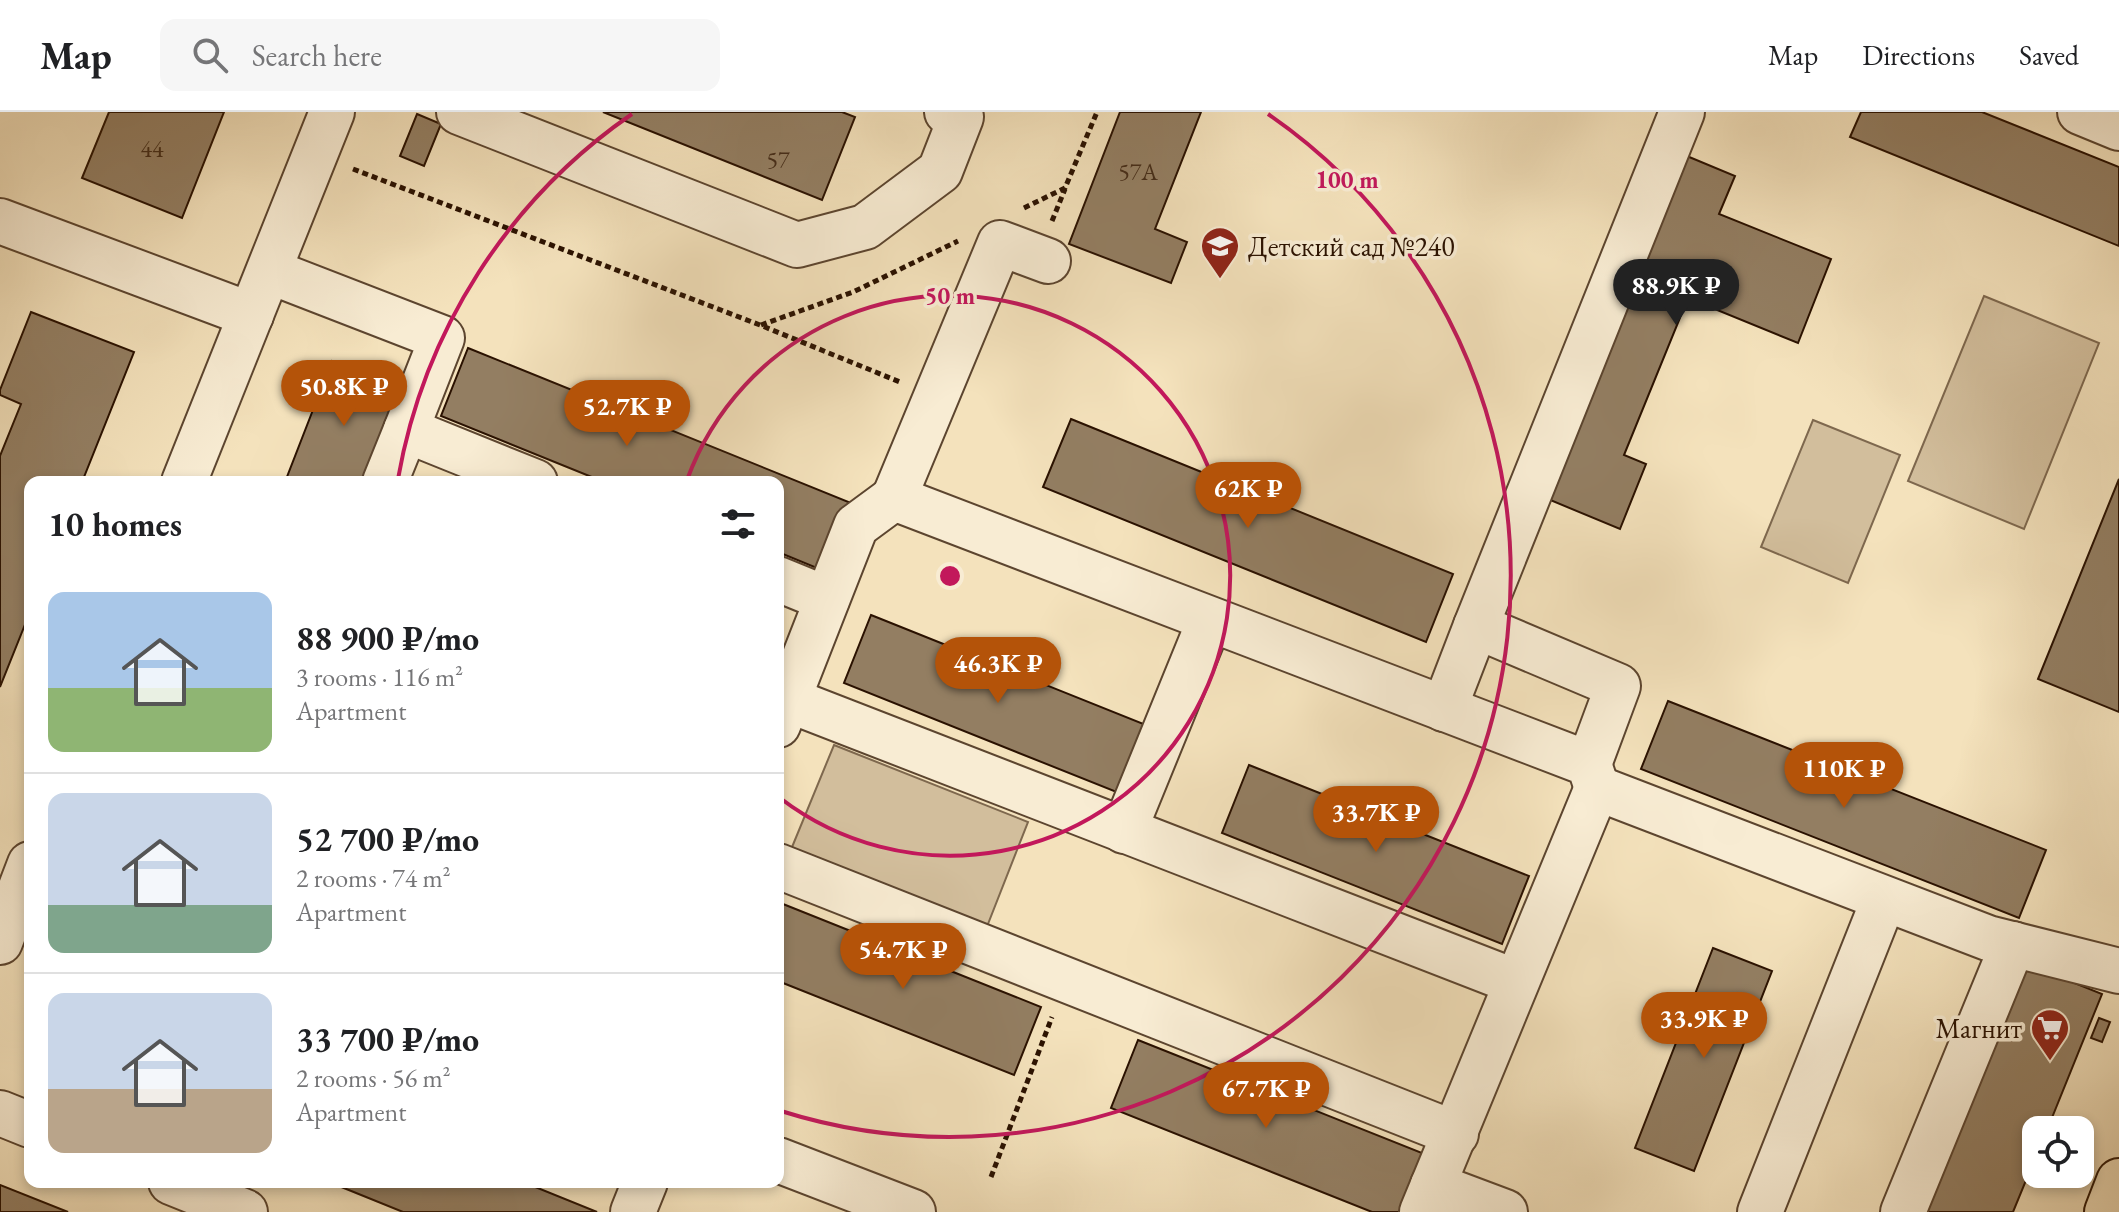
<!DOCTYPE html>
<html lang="en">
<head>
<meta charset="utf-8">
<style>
  :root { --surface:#fff; --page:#f6f6f6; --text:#202124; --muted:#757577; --line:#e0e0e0; --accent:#b45309 }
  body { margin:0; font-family:"EB Garamond",serif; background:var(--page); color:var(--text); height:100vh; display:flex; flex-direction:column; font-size:30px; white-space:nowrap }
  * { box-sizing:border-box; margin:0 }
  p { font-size:26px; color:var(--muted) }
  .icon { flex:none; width:44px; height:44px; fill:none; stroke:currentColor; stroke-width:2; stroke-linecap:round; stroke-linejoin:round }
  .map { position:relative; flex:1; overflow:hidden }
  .sheet { position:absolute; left:24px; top:364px; width:760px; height:712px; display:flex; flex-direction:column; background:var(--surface); border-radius:16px; box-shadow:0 4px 12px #0003 }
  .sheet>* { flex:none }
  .controls { position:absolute; left:2022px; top:1004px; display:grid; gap:16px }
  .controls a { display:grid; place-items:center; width:72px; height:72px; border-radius:16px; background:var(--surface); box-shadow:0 4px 12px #0003; font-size:40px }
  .price { position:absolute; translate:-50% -68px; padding:0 18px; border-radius:28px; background:var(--accent); color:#fff; font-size:26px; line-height:52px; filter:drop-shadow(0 2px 4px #0008) }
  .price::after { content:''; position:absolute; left:50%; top:48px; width:24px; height:18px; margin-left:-12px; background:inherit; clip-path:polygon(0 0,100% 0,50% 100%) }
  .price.on { background:#222; color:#fff }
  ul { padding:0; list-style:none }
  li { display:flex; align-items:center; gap:24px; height:200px; padding:0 24px }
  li+li { border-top:2px solid var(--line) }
  li span { display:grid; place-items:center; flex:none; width:224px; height:160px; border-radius:16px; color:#555 }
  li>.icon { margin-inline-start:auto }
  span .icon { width:96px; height:96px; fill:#fffc; stroke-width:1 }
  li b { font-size:34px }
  h2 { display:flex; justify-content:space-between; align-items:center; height:96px; padding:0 24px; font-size:34px }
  header { display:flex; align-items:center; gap:48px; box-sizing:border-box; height:112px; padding:0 40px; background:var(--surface); border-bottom:2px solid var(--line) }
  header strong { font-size:38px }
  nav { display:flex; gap:44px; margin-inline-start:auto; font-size:28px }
  .search { width:560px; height:72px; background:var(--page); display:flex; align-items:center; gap:20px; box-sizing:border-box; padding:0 28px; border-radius:16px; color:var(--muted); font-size:30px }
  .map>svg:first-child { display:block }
  .green { fill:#d2be9c; stroke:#7e684e; stroke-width:2 }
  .building { fill:#937e62; stroke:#2a1100; stroke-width:2 }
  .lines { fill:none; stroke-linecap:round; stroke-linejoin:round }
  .minor-casing { stroke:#5c452f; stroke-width:48 }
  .major-casing { stroke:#2a1100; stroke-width:48 }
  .path { stroke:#2a1100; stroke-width:5; stroke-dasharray:6 4; stroke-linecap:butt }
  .minor { stroke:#f8ecd3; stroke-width:44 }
  .major { stroke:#f4e2bc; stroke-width:44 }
  .ring { fill:none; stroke:#c2185b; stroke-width:4 }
  .labels { text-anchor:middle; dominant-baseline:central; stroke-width:7; stroke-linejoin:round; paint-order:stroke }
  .number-label { font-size:24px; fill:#442c18 }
  .poi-label { font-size:28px; fill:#2a1100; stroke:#f8ecd3; text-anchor:start }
  .centre { fill:#c2185b; stroke:#f8ecd3; stroke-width:4 }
  .ring-label { font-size:24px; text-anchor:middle; font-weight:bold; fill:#c2185b; stroke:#f8ecd3; stroke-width:7; stroke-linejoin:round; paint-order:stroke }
</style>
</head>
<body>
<header>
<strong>Map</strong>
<div class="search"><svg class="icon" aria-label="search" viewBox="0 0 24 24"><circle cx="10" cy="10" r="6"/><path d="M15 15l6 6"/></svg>Search here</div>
<nav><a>Map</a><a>Directions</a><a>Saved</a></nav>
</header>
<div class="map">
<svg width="2119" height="1100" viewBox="0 0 2119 1100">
  <rect width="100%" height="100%" fill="#f4e2bc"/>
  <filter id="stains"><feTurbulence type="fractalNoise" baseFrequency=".0025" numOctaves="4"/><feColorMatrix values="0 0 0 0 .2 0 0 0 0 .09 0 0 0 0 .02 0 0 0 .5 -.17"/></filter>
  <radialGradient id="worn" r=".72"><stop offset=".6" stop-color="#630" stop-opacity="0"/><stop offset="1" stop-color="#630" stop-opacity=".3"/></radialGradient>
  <g class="green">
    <path d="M1984 184 2099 231 2024 417 1908 369Z"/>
    <path d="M1813 308 1900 343 1848 471 1761 435Z"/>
    <path d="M834 633 1028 710 986 817 790 740Z"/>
  </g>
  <g class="building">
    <path d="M109 0H224L182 106 82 66Z"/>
    <path d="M603 0H842L855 5 822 88Z"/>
    <path d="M1120 0H1201L1155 117 1187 130 1171 171 1069 132Z"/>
    <path d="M1861 0H1982L2119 55V134L1850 25Z"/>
    <path d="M417 2 441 12 424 54 400 44Z"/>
    <path d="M1682 42 1735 64 1719 102 1831 147 1798 231 1688 186 1624 343 1646 352 1620 417 1543 385Z"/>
    <path d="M31 200 134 240 82 370H30V500L0 575V344L21 292 0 283V278Z"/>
    <path d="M468 236 851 391 824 459 778 440V370H604L441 304Z"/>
    <path d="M332 249 400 276 363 370H285Z"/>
    <path d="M1071 307 1453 462 1426 530 1043 375Z"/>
    <path d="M2119 367V600L2038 567Z"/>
    <path d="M871 503 1151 615 1124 683 844 571Z"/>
    <path d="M1668 589 2046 738 2019 806 1641 657Z"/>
    <path d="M1249 653 1529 764 1502 832 1222 721Z"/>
    <path d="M778 790 1041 895 1014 963 778 869Z"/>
    <path d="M1713 836 1772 859 1694 1059 1635 1036Z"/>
    <path d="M2027 852 2102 882 2047 1018H2036V1044L2013 1100H1926Z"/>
    <path d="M2099 906 2110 910 2102 930 2091 926Z"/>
    <path d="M1138 928 1422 1041 1399 1100H1372L1111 996Z"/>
    <path d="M329 1070H523L597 1100H403Z"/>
    <path d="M0 1073 68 1100H0Z"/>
  </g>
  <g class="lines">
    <g class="minor-casing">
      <g id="minor">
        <path d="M459 0 797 133 865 115 940 59 961 5 947 0"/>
        <path d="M2080 0 2119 16"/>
        <path d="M0 109 251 203"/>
        <path d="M269 159 442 226 406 318"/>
        <path d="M184 370 332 0"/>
        <path d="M385 370 406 318 535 370"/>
        <path d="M894 386 1000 131 1048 149"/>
        <path d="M778 467 827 487"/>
        <path d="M1476 514 1682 0"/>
        <path d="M789 588 1516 870"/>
        <path d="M1444 597 1476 514 1618 574 1589 652"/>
        <path d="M778 613 856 414 894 386 1589 652 1597 676"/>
        <path d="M1124 719 1210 508"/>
        <path d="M778 754 1456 1022"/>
        <path d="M0 830 30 752"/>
        <path d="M0 1001 30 1013"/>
        <path d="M778 1048 913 1100"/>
        <path d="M171 1070 245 1100"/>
        <path d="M1433 1073 1505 1100"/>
        <path d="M633 1100 645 1070"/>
        <path d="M1422 1100 1597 676 1988 826 2119 859"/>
        <path d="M1760 1100 1884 787"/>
        <path d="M1903 1100 2013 832"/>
      </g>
    </g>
    <g class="major-casing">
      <path id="major" d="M2107 1100 2119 1069"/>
    </g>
    <g class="path">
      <path d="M353 57 760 213 900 270"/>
      <path d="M1024 96 1065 76 1097 0"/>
      <path d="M1052 109 1065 77"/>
      <path d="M761 213 853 180 958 129"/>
      <path d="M991 1065 1052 905"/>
    </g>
    <use href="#minor" class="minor"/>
    <use href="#major" class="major"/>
  </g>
  <g class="ring">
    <path d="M687 368A280 280 0 1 1 780 686"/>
    <path d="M398 367A561 561 0 0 1 632 2M1268 2A561 561 0 0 1 781 999"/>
  </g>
  <defs>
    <g id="school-pin" transform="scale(2)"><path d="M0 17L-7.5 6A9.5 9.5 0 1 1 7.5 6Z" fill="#8f2418" stroke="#f8ecd3"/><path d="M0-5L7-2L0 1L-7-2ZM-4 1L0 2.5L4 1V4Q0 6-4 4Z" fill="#fff"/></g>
    <g id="supermarket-pin" transform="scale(2)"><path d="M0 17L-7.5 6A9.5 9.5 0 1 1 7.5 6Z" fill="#8f2418" stroke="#f8ecd3"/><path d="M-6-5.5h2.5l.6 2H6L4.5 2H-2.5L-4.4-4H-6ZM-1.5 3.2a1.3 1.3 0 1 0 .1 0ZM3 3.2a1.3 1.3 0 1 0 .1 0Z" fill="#fff"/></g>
  </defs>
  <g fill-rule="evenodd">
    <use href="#school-pin" x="1220" y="134"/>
    <use href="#supermarket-pin" x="2050" y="916"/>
  </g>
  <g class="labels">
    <g class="number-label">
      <text x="152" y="36">44</text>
      <text x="778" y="47">57</text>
      <text x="1138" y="59">57А</text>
    </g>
    <g class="poi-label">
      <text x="1248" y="134">Детский сад №240</text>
      <text x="2022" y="916" text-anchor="end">Магнит</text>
    </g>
  </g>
  <circle cx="950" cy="464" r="12" class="centre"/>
  <g class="ring-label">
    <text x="1347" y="76">100 m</text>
    <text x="950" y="192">50 m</text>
  </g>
  <rect width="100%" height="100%" filter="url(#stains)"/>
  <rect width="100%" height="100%" fill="url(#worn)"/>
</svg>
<div class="controls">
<a><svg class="icon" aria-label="locate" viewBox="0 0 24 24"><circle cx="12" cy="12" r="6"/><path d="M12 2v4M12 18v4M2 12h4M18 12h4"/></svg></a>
</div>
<b class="price on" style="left:1676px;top:215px">88.9K ₽</b>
<b class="price" style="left:344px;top:316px">50.8K ₽</b>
<b class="price" style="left:627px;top:336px">52.7K ₽</b>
<b class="price" style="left:1248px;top:418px">62K ₽</b>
<b class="price" style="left:998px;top:593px">46.3K ₽</b>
<b class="price" style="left:1844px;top:698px">110K ₽</b>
<b class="price" style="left:1376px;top:742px">33.7K ₽</b>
<b class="price" style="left:903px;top:879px">54.7K ₽</b>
<b class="price" style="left:1704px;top:948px">33.9K ₽</b>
<b class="price" style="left:1266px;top:1018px">67.7K ₽</b>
<section class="sheet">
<h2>10 homes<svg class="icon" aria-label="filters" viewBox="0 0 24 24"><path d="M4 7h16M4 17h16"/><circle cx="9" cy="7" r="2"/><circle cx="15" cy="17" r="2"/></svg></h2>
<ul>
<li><span style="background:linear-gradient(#a9c7e8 60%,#8fb573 0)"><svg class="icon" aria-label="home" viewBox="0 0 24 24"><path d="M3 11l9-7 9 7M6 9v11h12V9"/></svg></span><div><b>88 900 ₽/mo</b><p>3 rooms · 116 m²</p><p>Apartment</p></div></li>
<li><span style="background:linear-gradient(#c9d6e8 70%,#7fa58c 0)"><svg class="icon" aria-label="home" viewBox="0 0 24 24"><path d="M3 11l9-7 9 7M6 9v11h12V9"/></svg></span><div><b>52 700 ₽/mo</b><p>2 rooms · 74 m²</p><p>Apartment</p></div></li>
<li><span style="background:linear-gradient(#c9d6e8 60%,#b9a48a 0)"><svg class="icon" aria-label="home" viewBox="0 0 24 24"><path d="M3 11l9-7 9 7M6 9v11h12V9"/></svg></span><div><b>33 700 ₽/mo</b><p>2 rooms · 56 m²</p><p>Apartment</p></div></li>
</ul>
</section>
</div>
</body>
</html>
